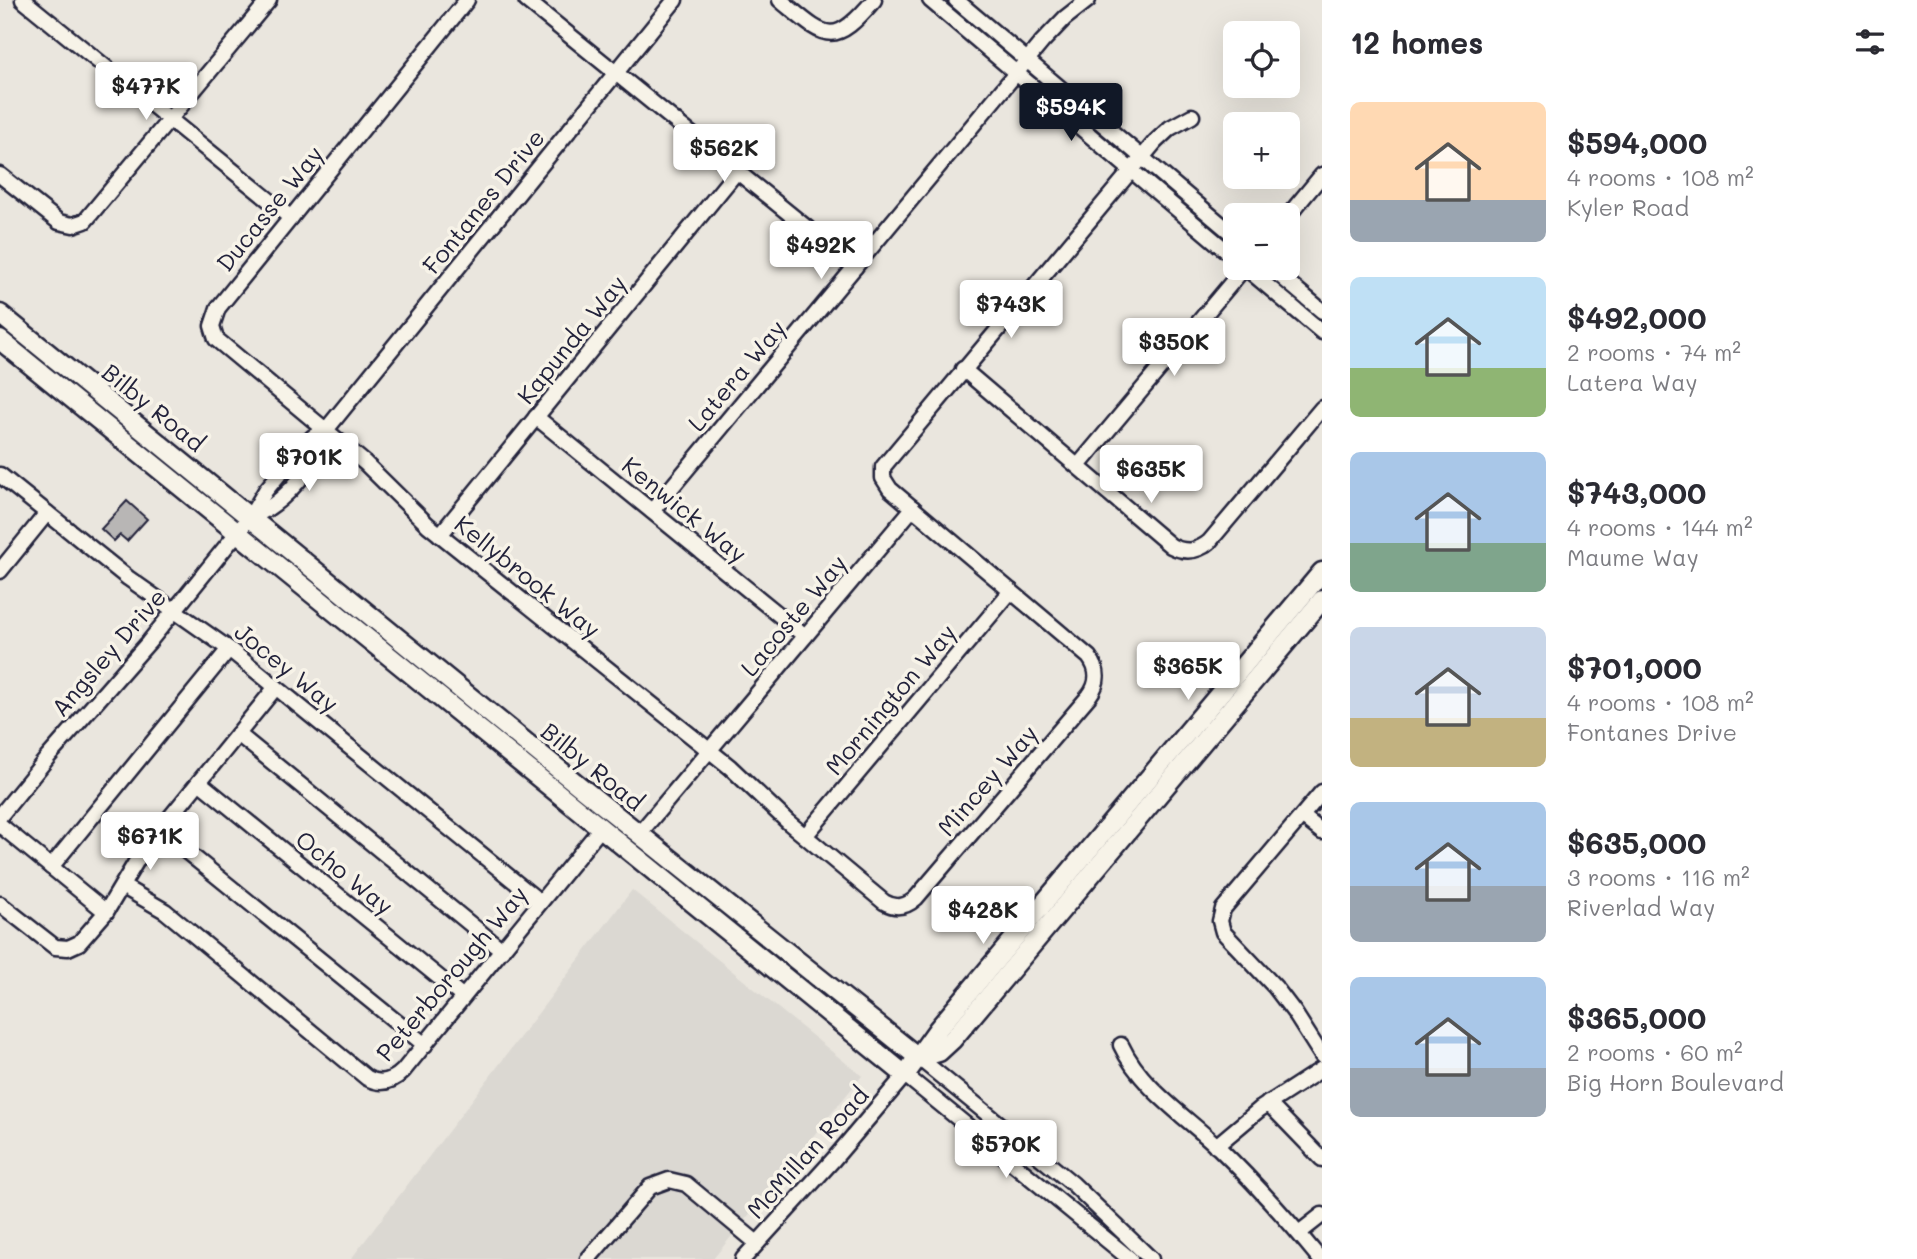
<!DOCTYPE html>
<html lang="en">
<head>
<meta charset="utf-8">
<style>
  :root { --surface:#fff; --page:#f7f7f7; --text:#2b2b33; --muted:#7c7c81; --accent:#111827 }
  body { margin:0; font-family:Mali,sans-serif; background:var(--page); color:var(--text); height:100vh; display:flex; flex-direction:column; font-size:26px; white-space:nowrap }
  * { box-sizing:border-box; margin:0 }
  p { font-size:23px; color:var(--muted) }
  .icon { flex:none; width:38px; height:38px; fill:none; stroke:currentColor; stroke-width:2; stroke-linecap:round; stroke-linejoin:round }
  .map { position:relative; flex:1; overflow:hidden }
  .side { display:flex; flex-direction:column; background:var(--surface); width:595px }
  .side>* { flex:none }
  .tools { position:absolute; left:1223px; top:21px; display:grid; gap:14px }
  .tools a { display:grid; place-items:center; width:77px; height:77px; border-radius:10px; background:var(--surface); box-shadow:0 7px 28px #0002; font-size:35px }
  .price { position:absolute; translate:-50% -60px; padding:0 16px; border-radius:7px; background:#fff; color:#222; font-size:23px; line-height:46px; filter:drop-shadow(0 2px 4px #0008) }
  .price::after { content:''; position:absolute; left:50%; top:42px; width:21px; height:16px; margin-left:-10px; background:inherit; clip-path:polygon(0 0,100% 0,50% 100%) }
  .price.current { background:var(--accent); color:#fff }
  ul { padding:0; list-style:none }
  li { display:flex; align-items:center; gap:21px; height:175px; padding:0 28px }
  li span { display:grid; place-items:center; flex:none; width:196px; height:140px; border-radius:10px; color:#555 }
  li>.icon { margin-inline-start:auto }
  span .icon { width:84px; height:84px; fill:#fffc; stroke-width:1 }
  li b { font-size:30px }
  h2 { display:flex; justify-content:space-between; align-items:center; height:84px; padding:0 28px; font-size:30px }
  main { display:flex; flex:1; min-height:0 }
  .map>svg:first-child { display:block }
  .built { fill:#dbd8d2 }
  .building { fill:#b8b6b5; stroke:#22223b; stroke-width:2 }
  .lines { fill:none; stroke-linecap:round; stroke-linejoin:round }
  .minor-casing { stroke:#22223b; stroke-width:19 }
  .major-casing { stroke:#22223b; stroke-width:23 }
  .minor { stroke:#f7f3e8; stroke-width:14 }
  .major { stroke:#f7f3e8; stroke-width:18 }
  .labels { text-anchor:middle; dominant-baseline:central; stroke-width:7; stroke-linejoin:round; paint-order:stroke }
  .street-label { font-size:24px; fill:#22223b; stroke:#f7f3e8 }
</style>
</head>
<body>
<main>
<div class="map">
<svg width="1322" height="1259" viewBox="0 0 1322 1259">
  <rect width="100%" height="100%" fill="#eae6de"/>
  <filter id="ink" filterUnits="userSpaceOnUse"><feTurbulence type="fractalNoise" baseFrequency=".0143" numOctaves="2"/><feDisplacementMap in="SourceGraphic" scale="14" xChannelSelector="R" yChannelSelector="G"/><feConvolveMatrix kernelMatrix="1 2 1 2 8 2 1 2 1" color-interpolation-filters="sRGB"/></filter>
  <g filter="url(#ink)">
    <path class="built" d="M632 890 862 1076 713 1259H351Z"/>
    <path class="building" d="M127 501 147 519 127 541 120 535 114 541 101 529Z"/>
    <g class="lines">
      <g class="minor-casing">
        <g id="minor">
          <path d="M23 0 291 218"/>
          <path d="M467 0 218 308 212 326 216 339 365 463 428 525 730 767 788 822 884 902C896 909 906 907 916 898L1089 696C1099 683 1099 670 1089 657L890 489 883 478V467L1155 142 1170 128 1192 116"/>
          <path d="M526 0 855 267"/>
          <path d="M780 0C825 37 832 50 874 0"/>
          <path d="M930 0 1236 259"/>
          <path d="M956 0 1236 237"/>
          <path d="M0 175 59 222 73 225 85 221 269 0"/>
          <path d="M1288 216 1322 175"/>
          <path d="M1246 268 1322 332"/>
          <path d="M1271 268 1322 311"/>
          <path d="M963 369 1171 546C1185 553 1197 552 1209 542L1322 408"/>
          <path d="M536 417 805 636"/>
          <path d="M1078 466 1244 268"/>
          <path d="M0 475 128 578 229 649 540 902"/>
          <path d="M652 511 1042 42 1065 18 1088 0"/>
          <path d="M250 517C282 507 319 463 326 430"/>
          <path d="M440 535 737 171"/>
          <path d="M0 571 47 513"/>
          <path d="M238 734 502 950"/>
          <path d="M199 782 463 997"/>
          <path d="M1322 792 1223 909 1220 921 1223 932 1275 987 1294 1012 1322 1056"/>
          <path d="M0 816 48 757 148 643 250 517 266 490 301 448 313 437 326 430 675 0"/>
          <path d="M1302 816 1322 832"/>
          <path d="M0 825 106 912"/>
          <path d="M160 830 425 1045"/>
          <path d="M639 834 913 508"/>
          <path d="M805 836 1011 591"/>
          <path d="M51 867 229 649"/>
          <path d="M122 886 165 911 367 1078C380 1085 392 1082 403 1071L601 828"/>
          <path d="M0 904 55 947 68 948 79 943 106 912 142 852 276 687"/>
          <path d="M1121 1045C1141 1088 1184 1115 1218 1147 1254 1182 1288 1220 1320 1259"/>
          <path d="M919 1058 1073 1184 1151 1259"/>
          <path d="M1268 1103 1322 1159"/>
          <path d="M1216 1146 1260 1109 1322 1069"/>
          <path d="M1299 1233 1322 1215"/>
          <path d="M588 1259 650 1187 669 1180 686 1184 757 1243"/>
          <path d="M743 1259 833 1160 905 1075 1130 1259"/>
        </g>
      </g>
      <g class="major-casing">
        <g id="major">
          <path d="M0 314 583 789 919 1058"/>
          <path d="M0 340 905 1075 938 1029 1322 572"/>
          <path d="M919 1058 939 1052 952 1040 1322 600"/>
        </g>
      </g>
      <use href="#minor" class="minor"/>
      <use href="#major" class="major"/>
    </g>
  </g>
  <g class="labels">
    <g class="street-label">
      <text transform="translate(483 201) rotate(-51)">Fontanes Drive</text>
      <text transform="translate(269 208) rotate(-51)">Ducasse Way</text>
      <text transform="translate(571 339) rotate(-51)">Kapunda Way</text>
      <text transform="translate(736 375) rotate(-50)">Latera Way</text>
      <text transform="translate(154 407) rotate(39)">Bilby Road</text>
      <text transform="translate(685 509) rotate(39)">Kenwick Way</text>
      <text transform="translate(528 576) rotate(39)">Kellybrook Way</text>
      <text transform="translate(793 615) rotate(-50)">Lacoste Way</text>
      <text transform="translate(108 652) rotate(-49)">Angsley Drive</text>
      <text transform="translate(287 667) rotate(39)">Jocey Way</text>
      <text transform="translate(890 699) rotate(-50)">Mornington Way</text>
      <text transform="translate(593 766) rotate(39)">Bilby Road</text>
      <text transform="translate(987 780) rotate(-49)">Mincey Way</text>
      <text transform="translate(345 872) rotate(39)">Ocho Way</text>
      <text transform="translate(451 973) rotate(-50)">Peterborough Way</text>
      <text transform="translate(807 1152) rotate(-48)">McMillan Road</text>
    </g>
  </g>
</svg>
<div class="tools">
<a><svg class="icon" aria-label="locate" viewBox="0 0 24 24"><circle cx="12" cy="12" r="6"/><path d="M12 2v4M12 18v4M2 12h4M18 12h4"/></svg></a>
<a>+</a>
<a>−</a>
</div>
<b class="price" style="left:146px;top:122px">$477K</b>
<b class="price current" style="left:1071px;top:143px">$594K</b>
<b class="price" style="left:724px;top:184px">$562K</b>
<b class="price" style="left:821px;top:281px">$492K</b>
<b class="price" style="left:1011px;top:340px">$743K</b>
<b class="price" style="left:1174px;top:378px">$350K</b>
<b class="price" style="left:309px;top:493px">$701K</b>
<b class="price" style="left:1151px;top:505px">$635K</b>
<b class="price" style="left:1188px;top:702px">$365K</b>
<b class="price" style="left:150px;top:872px">$671K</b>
<b class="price" style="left:983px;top:946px">$428K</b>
<b class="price" style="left:1006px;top:1180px">$570K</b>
</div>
<section class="side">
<h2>12 homes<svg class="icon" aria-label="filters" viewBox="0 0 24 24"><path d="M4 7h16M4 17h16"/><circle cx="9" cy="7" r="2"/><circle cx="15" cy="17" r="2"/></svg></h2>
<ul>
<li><span style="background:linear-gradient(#ffd9b3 70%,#9aa5b1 0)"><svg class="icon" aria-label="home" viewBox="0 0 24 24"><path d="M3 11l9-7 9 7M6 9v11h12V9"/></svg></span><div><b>$594,000</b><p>4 rooms · 108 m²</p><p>Kyler Road</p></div></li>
<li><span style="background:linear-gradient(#bfe0f5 65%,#8fb573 0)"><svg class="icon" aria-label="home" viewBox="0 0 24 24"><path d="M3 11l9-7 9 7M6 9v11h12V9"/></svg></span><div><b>$492,000</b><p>2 rooms · 74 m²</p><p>Latera Way</p></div></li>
<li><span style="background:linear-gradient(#a9c7e8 65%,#7fa58c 0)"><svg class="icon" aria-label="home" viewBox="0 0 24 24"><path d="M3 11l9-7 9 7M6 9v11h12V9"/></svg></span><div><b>$743,000</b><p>4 rooms · 144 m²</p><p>Maume Way</p></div></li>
<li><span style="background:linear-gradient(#c9d6e8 65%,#c2b280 0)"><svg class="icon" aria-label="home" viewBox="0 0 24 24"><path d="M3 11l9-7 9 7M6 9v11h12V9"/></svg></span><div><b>$701,000</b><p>4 rooms · 108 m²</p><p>Fontanes Drive</p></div></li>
<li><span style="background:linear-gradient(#a9c7e8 60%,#9aa5b1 0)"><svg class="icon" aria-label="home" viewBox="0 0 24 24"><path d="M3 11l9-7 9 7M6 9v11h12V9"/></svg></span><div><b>$635,000</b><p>3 rooms · 116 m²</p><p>Riverlad Way</p></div></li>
<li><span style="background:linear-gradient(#a9c7e8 65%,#9aa5b1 0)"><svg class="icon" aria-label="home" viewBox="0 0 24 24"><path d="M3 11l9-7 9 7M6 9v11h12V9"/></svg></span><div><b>$365,000</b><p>2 rooms · 60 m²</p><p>Big Horn Boulevard</p></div></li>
</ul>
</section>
</main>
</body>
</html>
